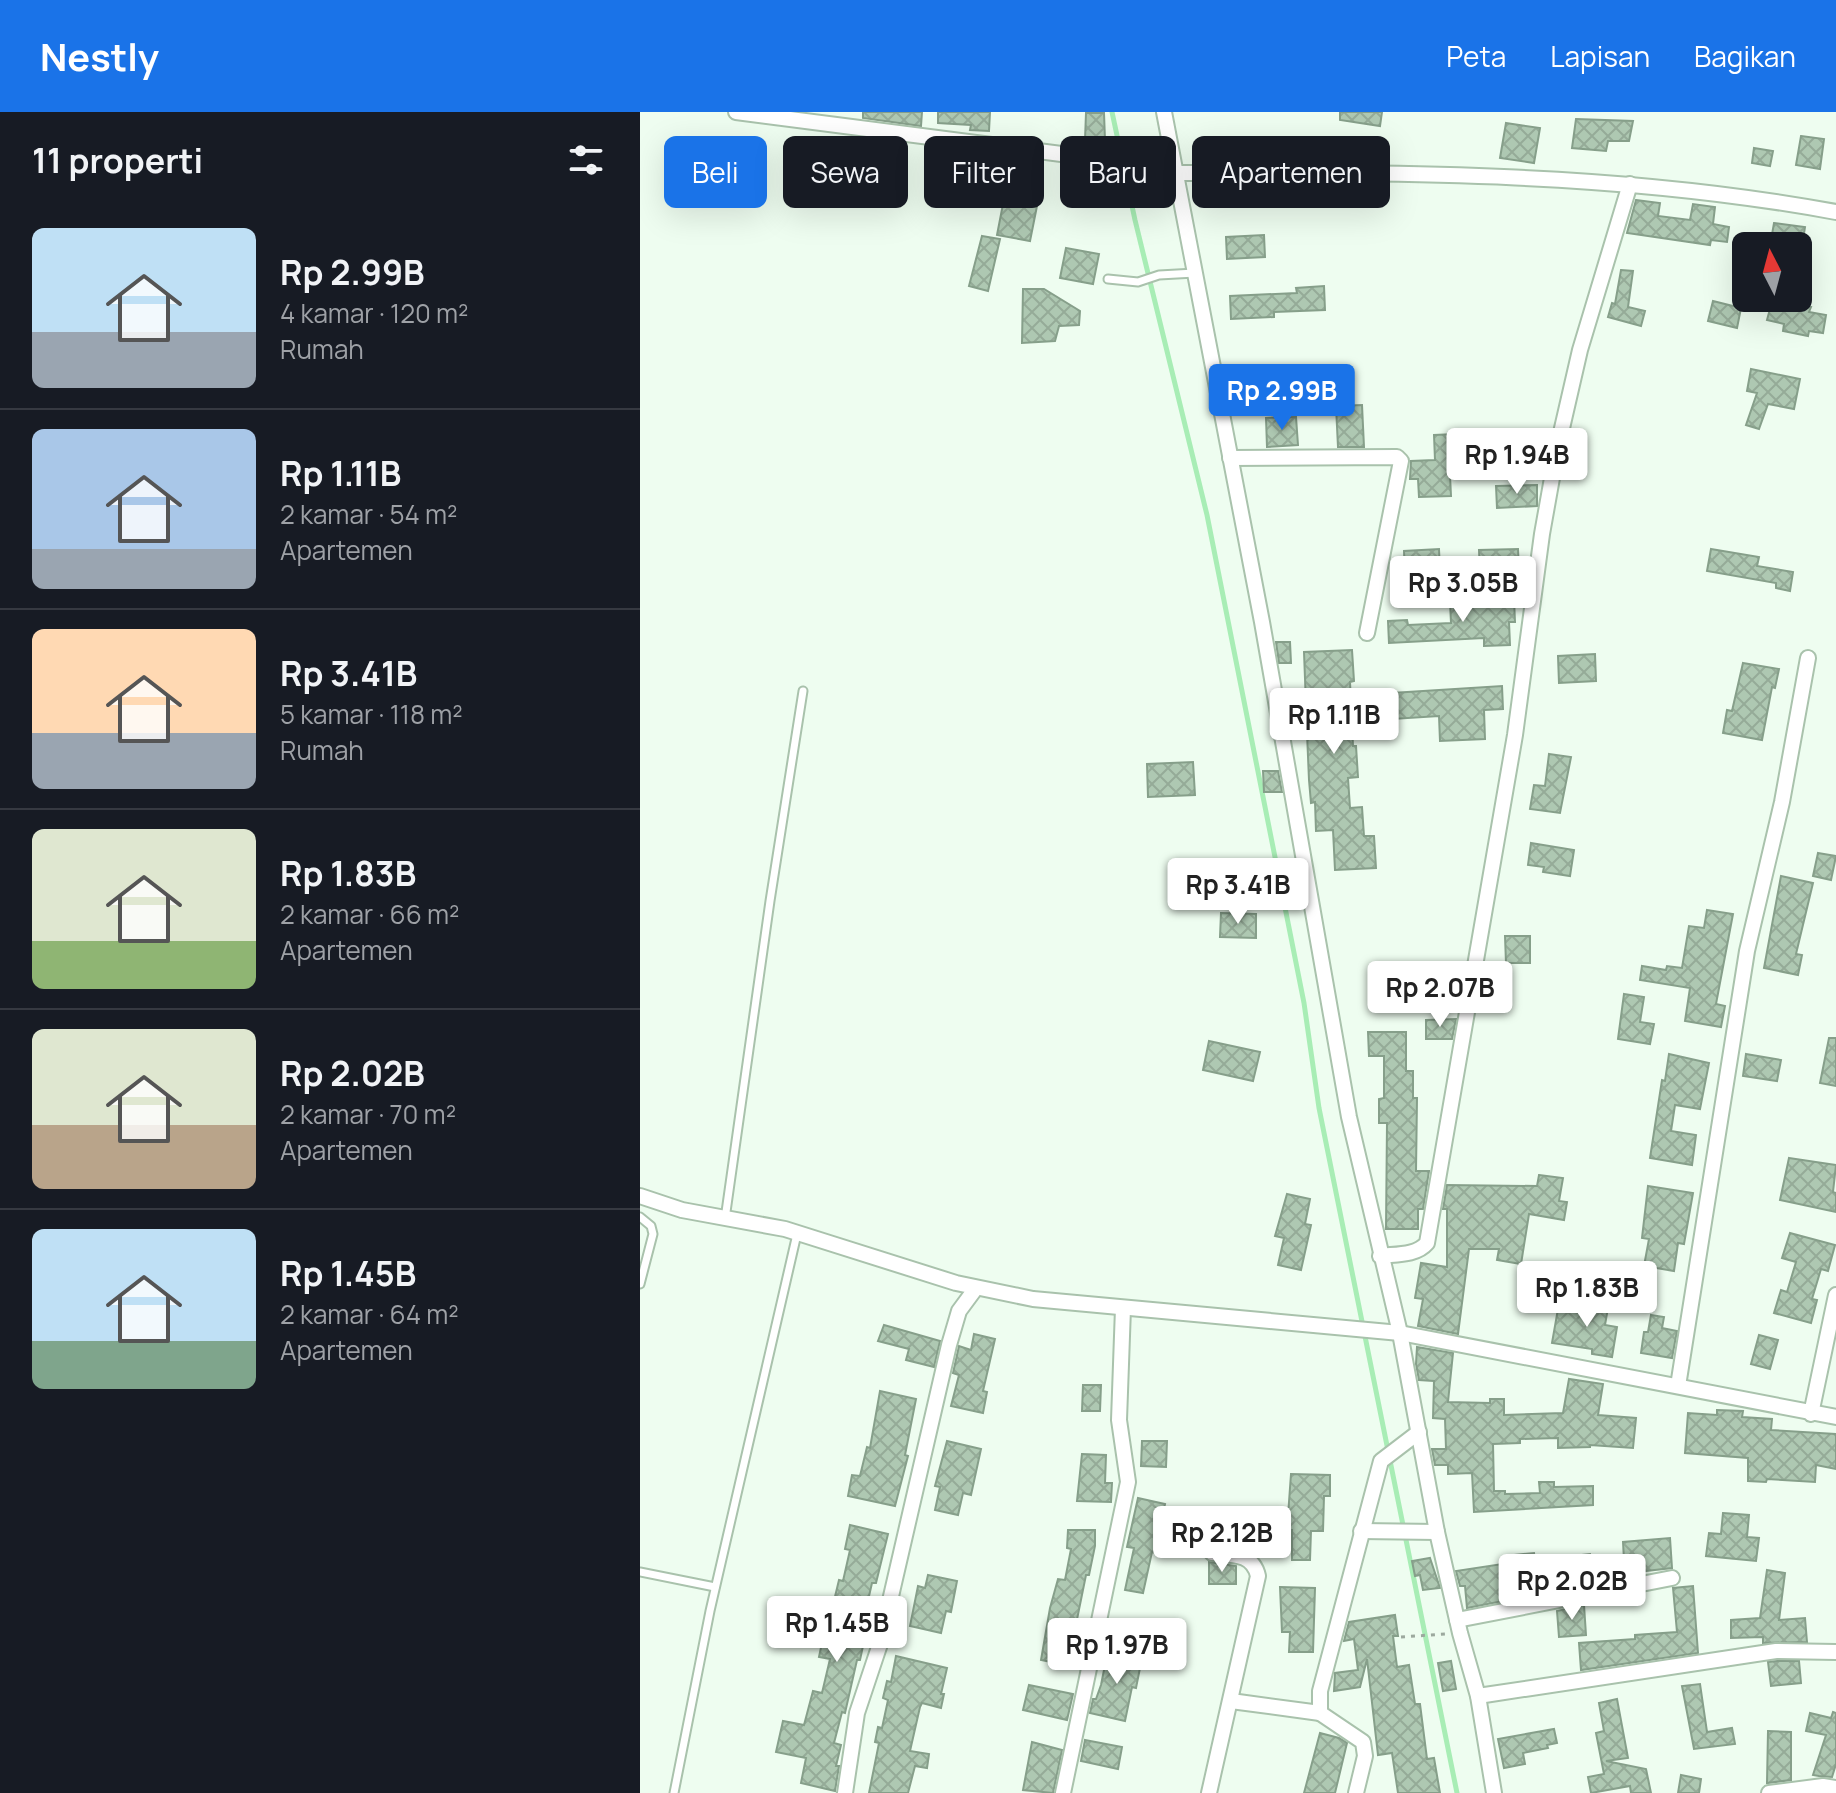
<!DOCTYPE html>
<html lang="id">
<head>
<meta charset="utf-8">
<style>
  :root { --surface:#171b24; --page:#20242c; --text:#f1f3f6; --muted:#9ea1a6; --line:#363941; --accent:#1a73e8 }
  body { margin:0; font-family:Manrope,sans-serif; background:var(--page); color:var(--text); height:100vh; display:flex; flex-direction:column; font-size:30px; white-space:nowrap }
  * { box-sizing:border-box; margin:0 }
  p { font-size:26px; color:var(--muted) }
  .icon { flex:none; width:44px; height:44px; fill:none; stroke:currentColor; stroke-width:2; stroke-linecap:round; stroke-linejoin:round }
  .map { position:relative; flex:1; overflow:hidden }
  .sheet { display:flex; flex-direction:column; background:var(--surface); width:640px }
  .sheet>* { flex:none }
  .hud { position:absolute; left:24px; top:24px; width:760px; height:72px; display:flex; gap:16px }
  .needle { width:52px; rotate:354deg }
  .buttons { position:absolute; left:1092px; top:120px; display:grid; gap:16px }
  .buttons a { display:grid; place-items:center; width:80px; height:80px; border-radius:12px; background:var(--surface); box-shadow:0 8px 32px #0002; font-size:40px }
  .price { position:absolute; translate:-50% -68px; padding:0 18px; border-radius:8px; background:#fff; color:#222; font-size:26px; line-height:52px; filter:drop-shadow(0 2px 4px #0008) }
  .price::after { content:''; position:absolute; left:50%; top:48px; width:24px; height:18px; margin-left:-12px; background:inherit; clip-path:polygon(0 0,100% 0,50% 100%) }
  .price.current { background:var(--accent); color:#fff }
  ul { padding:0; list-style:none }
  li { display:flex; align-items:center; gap:24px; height:200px; padding:0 32px }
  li+li { border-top:2px solid var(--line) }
  li span { display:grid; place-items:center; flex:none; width:224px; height:160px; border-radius:12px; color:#555 }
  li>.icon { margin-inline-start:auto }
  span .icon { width:96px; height:96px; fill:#fffc; stroke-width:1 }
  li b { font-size:34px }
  h2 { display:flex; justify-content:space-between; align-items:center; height:96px; padding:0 32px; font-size:34px }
  .chip { padding:0 28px; border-radius:12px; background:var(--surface); box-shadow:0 8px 32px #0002; font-size:28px; line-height:72px }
  .chip.current { background:var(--accent); color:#fff }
  header { display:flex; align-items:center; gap:48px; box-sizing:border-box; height:112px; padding:0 40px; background:var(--accent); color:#fff }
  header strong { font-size:38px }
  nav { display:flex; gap:44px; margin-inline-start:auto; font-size:28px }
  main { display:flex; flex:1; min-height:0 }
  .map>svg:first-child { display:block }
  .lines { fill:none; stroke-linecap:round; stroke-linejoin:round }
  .stream { stroke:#a8edb5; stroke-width:5 }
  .building { fill:url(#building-cross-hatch); stroke:#869f8a; stroke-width:2 }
  .service-casing { stroke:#a9c2ac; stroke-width:11 }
  .minor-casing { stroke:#a9c2ac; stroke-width:18 }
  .path { stroke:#9ca99e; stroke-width:3; stroke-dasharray:4 6; stroke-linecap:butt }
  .service { stroke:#fff; stroke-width:7 }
  .minor { stroke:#fff; stroke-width:14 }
</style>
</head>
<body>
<header>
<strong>Nestly</strong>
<nav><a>Peta</a><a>Lapisan</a><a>Bagikan</a></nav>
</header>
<main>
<section class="sheet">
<h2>11 properti<svg class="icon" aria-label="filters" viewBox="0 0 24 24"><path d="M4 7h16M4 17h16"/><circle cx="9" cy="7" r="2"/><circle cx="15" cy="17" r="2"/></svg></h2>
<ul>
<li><span style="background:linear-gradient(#bfe0f5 65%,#9aa5b1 0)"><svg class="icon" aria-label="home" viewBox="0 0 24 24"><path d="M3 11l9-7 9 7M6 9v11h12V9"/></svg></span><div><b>Rp 2.99B</b><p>4 kamar · 120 m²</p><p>Rumah</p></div></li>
<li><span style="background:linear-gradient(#a9c7e8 75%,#9aa5b1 0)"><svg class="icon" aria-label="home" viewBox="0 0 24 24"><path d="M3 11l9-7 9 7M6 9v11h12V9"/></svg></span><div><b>Rp 1.11B</b><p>2 kamar · 54 m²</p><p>Apartemen</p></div></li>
<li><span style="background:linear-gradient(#ffd9b3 65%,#9aa5b1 0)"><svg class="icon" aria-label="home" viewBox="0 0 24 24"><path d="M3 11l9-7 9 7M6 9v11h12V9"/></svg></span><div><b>Rp 3.41B</b><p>5 kamar · 118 m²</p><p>Rumah</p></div></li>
<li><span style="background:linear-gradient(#dfe7d0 70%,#8fb573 0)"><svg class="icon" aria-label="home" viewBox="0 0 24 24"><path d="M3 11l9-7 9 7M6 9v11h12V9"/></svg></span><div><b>Rp 1.83B</b><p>2 kamar · 66 m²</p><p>Apartemen</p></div></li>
<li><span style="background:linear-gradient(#dfe7d0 60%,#b9a48a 0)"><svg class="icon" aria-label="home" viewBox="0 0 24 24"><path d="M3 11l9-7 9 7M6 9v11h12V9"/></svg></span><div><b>Rp 2.02B</b><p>2 kamar · 70 m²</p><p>Apartemen</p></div></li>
<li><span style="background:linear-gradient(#bfe0f5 70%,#7fa58c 0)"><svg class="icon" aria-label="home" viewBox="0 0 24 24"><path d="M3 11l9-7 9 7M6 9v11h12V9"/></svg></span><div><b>Rp 1.45B</b><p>2 kamar · 64 m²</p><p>Apartemen</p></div></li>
</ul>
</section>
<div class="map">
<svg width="1196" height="1681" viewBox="0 0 1196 1681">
  <defs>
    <pattern id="building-cross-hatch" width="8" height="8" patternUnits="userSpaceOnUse" patternTransform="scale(2)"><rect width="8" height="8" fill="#aec8b2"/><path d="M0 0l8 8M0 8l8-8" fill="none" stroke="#95ab98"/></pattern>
  </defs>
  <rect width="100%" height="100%" fill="#eefdf0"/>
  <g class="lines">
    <path class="stream" d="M472 0 495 108 567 403 664 891 679 996 817 1681"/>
  </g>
  <g class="building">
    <path d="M223 0H282L281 14 223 6Z"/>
    <path d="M298 0H350L349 19 330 18 331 13 298 11Z"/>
    <path d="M700 0H742L740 14 700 8Z"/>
    <path d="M446 1H464L465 28H445Z"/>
    <path d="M936 7 993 9 989 29H968L966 39 932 36Z"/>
    <path d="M866 11 900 16 894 51 860 46Z"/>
    <path d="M1161 24 1184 27 1180 57 1156 53Z"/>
    <path d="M1114 36 1133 39 1130 54 1112 51Z"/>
    <path d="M364 87 397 94 390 129 357 123Z"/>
    <path d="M996 88 1020 91 1018 104 1050 108 1053 92 1075 95 1073 112 1089 115 1087 130 1071 128 1070 133 987 121Z"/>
    <path d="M1134 111 1165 115 1162 134H1130Z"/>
    <path d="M624 123 625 145 587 147 586 125Z"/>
    <path d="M342 124 360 127 348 179 329 174Z"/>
    <path d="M426 136 459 142 453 172 420 166Z"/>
    <path d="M981 158 993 159 988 195 1005 199 1001 214 968 205 972 191 975 192Z"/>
    <path d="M684 174 685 198 634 200V205L591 207 590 184 657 181 656 176Z"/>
    <path d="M383 177H404L440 199 439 213 419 214 415 229 382 231Z"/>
    <path d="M1133 186 1171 195 1169 200 1186 203 1183 221 1169 219 1168 224 1143 219 1144 212 1127 208Z"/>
    <path d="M1073 189 1101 196 1097 216 1068 209Z"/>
    <path d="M1111 257 1160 267 1154 297 1128 292 1119 317 1106 313 1117 281 1107 279Z"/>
    <path d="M722 293 724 335H698L696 294Z"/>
    <path d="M656 305 658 333 627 335 626 306Z"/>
    <path d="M840 321 841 336H829L830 362 810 363 811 384 779 385 778 367H770L771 349 795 348 794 323Z"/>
    <path d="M897 373V394L857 396 856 374Z"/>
    <path d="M799 437 800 460H791L792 484 760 486 758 465H765L764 439Z"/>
    <path d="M878 437 879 459 840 461 839 438Z"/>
    <path d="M1071 437 1119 445 1117 454 1153 460 1150 479 1136 476V471L1067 459Z"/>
    <path d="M874 487 875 510H869L870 533 844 534V526L749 531 748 509 767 508 768 513 811 511 810 490Z"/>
    <path d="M636 530H650L651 551H639Z"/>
    <path d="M712 538 714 569 710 570 713 634H716L718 665 708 666 710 696 722 695 724 724H734L736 756 695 758 693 718 676 719 675 690 671 691 669 668 667 621 658 622 656 593H666L664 540Z"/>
    <path d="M955 542 956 569 919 571 918 544Z"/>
    <path d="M1103 551 1139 557 1135 576 1132 575 1122 628 1083 621 1087 598 1092 599Z"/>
    <path d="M862 574 863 597 844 598 845 627 800 629 799 604 753 607 752 581Z"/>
    <path d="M909 642 931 645 920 701 890 697 894 673 905 674Z"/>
    <path d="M553 650 555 683 508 685 507 652Z"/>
    <path d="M623 659H638L642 680H624Z"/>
    <path d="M891 731 934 738 930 764 903 760 904 755 888 753Z"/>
    <path d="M1178 741 1196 744 1191 768 1173 764Z"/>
    <path d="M1141 764 1173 771 1156 842 1162 843 1158 863 1124 856Z"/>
    <path d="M1067 798 1093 802 1076 892 1085 894 1081 915 1045 909 1050 876 1000 868 1002 854 1026 858 1027 854 1042 856 1049 814 1064 816Z"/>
    <path d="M581 801 616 802V826L580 825Z"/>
    <path d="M865 824H890V851H866Z"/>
    <path d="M806 863H823L819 886H807Z"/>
    <path d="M984 882 1004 885 1000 910 1014 912 1010 932 978 927Z"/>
    <path d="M816 907 812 927H786V908Z"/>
    <path d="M728 920H766V959H773V986H777L776 1059H789L783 1097H778V1117H746L747 1011H739V987L744 986V944H729Z"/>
    <path d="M1189 926H1196V974L1180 971Z"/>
    <path d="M569 929 620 940 613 969 563 958Z"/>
    <path d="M1029 942 1069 951 1060 997 1035 993 1031 1019 1056 1023 1052 1053 1010 1046 1022 968 1025 969Z"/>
    <path d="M1106 942 1141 948 1137 969 1103 964Z"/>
    <path d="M1149 1046 1196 1053 1193 1080 1196 1081V1100L1140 1088Z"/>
    <path d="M899 1063 923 1066 919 1089 927 1090 924 1108 889 1102 881 1152 857 1148 859 1137H829L818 1222 778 1214 783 1187 775 1186 781 1151 807 1155V1097H803L807 1073 897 1074Z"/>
    <path d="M1008 1074 1053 1081 1044 1132 1038 1131 1034 1159 1004 1154 1009 1127 1002 1126Z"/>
    <path d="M647 1082 670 1087 665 1112 671 1113 661 1158 638 1153 644 1126 635 1124Z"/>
    <path d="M1150 1121 1195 1133 1188 1159 1181 1157 1172 1187 1177 1188 1171 1211 1134 1201 1141 1178 1147 1180 1156 1150 1142 1146Z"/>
    <path d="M955 1182 970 1184 965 1213 977 1215 972 1245 952 1242V1237L912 1231 918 1197 952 1203Z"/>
    <path d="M1011 1203 1024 1205 1022 1216 1037 1219 1032 1246 1001 1241 1004 1220H1008Z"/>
    <path d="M244 1213 300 1229 294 1255 266 1248 269 1237 238 1229Z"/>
    <path d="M334 1222 355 1227 343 1279 347 1280 343 1301 311 1294 319 1263 313 1261 319 1234 331 1238Z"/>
    <path d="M1119 1223 1138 1228 1130 1257 1111 1252Z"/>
    <path d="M777 1235 813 1241 808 1290 850 1291V1287H864V1303L923 1301 929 1267 963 1272 958 1303 996 1306 993 1336 950 1333V1335L918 1336V1326L880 1327V1331L853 1332 854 1379H865V1382L900 1381 899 1370H914V1375L953 1374V1393L834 1400 832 1361 808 1362V1353H795L792 1337H806L805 1307 793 1306 794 1269 779 1268 776 1252Z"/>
    <path d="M443 1273H461L460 1299H442Z"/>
    <path d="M240 1279 276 1287 265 1343 268 1344 255 1394 208 1384 212 1363 220 1364 227 1335 230 1336Z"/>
    <path d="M1077 1298 1103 1299 1102 1305 1132 1307 1131 1318 1196 1322V1357L1176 1353 1175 1370 1127 1367 1126 1370 1108 1369V1346L1045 1341 1048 1301 1077 1303Z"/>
    <path d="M307 1329 341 1337 331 1383 323 1381 318 1403 295 1398 300 1375 295 1374Z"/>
    <path d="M502 1329H527L526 1355 501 1354Z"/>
    <path d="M442 1342 466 1343 465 1371H472L471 1390 437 1389Z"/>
    <path d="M651 1362 690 1363V1384H684L683 1419H671L670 1448H652V1418H647Z"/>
    <path d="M498 1386 525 1392 519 1418 523 1419 522 1426 564 1427V1419L604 1420V1435L568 1432 563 1436V1444H528L512 1440 503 1481 485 1478 494 1436 487 1435Z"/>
    <path d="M1083 1401 1109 1403 1107 1425 1119 1426 1116 1449 1066 1444 1069 1421 1081 1422Z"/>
    <path d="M210 1413 248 1422 236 1471H232L224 1506 218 1533 223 1534 220 1548H217L205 1601 202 1600 194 1631 201 1633 196 1654H199L195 1679 161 1671 166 1646 136 1640 143 1609 164 1613 173 1579 182 1581 190 1547 179 1545 183 1526 191 1528 199 1494 193 1493 199 1468 203 1469 210 1438 205 1437Z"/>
    <path d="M428 1418H455V1434L449 1463H446L432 1532 436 1533 431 1554 401 1548 410 1496 418 1467 425 1468 431 1437 427 1436Z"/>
    <path d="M1030 1426 1032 1456 970 1463 971 1468 827 1496 825 1474H820L816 1459 876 1450 875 1443 894 1441 895 1448 950 1442 951 1450 984 1448 983 1430Z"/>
    <path d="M790 1446 800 1476 783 1478 780 1463 775 1464 772 1449Z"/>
    <path d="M569 1450 596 1454V1472H569Z"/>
    <path d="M1127 1458 1145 1461 1139 1508 1165 1506 1167 1530 1123 1531V1525L1091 1526V1508L1120 1506Z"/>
    <path d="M288 1463 317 1469 311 1500 306 1499 301 1521 270 1514 278 1474 285 1476Z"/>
    <path d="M1053 1474 1058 1541 941 1558 939 1531 995 1527V1523L1037 1520 1033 1476Z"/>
    <path d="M640 1475 675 1476 673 1540H649L650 1520H642Z"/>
    <path d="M944 1493 946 1523 919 1525 917 1499Z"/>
    <path d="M755 1503 758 1524H753L757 1555 769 1553 775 1592H780L787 1647 794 1646 800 1681H758L752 1641 738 1643 727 1547 720 1575 694 1579 695 1561 718 1558 714 1527 704 1529 709 1510Z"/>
    <path d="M468 1538 502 1546 496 1576 492 1575 485 1609 450 1601 453 1587H456L461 1573Z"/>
    <path d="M256 1544 307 1556 301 1582H304L301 1596 282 1591 280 1595 270 1639 289 1642 287 1656 275 1654 268 1681H229L239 1631 235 1630 238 1615 242 1616 248 1588 243 1586 247 1569 251 1570Z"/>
    <path d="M811 1549 816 1577 803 1579 798 1551Z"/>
    <path d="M1137 1549H1159L1161 1571 1131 1574 1128 1550Z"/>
    <path d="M1060 1572 1067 1620 1092 1616 1095 1632 1054 1637 1042 1574Z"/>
    <path d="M389 1573 433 1582 427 1608 383 1598Z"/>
    <path d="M977 1587 988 1646 966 1649 1006 1657 1011 1681H991L990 1674 951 1681 948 1665 964 1662 956 1621 964 1619 959 1591Z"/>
    <path d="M1193 1600 1196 1601V1652L1192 1665 1179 1664 1173 1663 1186 1623 1166 1619 1170 1601 1191 1606Z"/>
    <path d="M914 1617 917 1631 907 1633 908 1636 883 1641 885 1652 864 1656 858 1627Z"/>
    <path d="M1128 1619 1151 1620V1668L1127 1671Z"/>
    <path d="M680 1621 699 1626 707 1631 695 1681H664Z"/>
    <path d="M445 1628 482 1635 478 1657 441 1649Z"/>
    <path d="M392 1630 422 1638 413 1681 383 1678Z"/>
    <path d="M1041 1663 1061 1667 1059 1681H1038Z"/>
  </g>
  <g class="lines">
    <g class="service-casing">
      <g id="service">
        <path d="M468 167 498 170 519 163 555 161"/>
        <path d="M0 1105 11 1114 13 1122 0 1172"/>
        <path d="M85 1107 130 789 163 579"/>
        <path d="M0 1460 75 1475"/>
        <path d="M34 1681 70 1499 157 1122"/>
      </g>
    </g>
    <g class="minor-casing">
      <g id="minor">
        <path d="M96 0 460 47 498 61C733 61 964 57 1196 100"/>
        <path d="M524 0 622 510 709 1005 760 1221 797 1420 820 1521 838 1584 854 1681"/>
        <path d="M590 346 757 345 761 349 727 521"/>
        <path d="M0 1084 42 1098 145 1117 316 1171 393 1187 760 1221 1196 1305"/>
        <path d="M740 1144C755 1142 776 1144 787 1131L875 623 902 422 917 338 940 238 990 72"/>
        <path d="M1038 1274 1107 839 1142 690 1168 546"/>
        <path d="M1171 1302 1196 1183"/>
        <path d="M721 1419 797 1420"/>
        <path d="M817 1508 1032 1466"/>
        <path d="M838 1584 1136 1539 1196 1540"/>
        <path d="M591 1589 680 1601"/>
        <path d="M205 1681 217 1601 240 1532 309 1233 319 1199 336 1176"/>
        <path d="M423 1681 488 1370 479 1308 483 1196"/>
        <path d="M569 1681 618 1464C613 1441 592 1443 572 1441"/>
        <path d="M716 1681 725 1644 723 1630 680 1601V1579L741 1349 779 1320"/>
        <path d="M1129 1681 1183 1674 1196 1676"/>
      </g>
    </g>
    <path class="path" d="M761 1525 805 1522"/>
    <use href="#service" class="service"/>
    <use href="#minor" class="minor"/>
  </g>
</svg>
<div class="buttons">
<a><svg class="needle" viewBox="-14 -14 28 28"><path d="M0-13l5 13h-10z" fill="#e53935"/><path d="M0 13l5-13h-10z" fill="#9ea1a6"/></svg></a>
</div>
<b class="price current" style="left:642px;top:320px">Rp 2.99B</b>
<b class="price" style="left:877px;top:384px">Rp 1.94B</b>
<b class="price" style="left:823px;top:512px">Rp 3.05B</b>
<b class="price" style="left:694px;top:644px">Rp 1.11B</b>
<b class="price" style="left:598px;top:814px">Rp 3.41B</b>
<b class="price" style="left:800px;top:917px">Rp 2.07B</b>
<b class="price" style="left:947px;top:1217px">Rp 1.83B</b>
<b class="price" style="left:582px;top:1462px">Rp 2.12B</b>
<b class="price" style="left:932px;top:1510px">Rp 2.02B</b>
<b class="price" style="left:197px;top:1552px">Rp 1.45B</b>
<b class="price" style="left:477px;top:1574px">Rp 1.97B</b>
<div class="hud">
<a class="chip current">Beli</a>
<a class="chip">Sewa</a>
<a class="chip">Filter</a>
<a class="chip">Baru</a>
<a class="chip">Apartemen</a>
</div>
</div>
</main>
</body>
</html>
